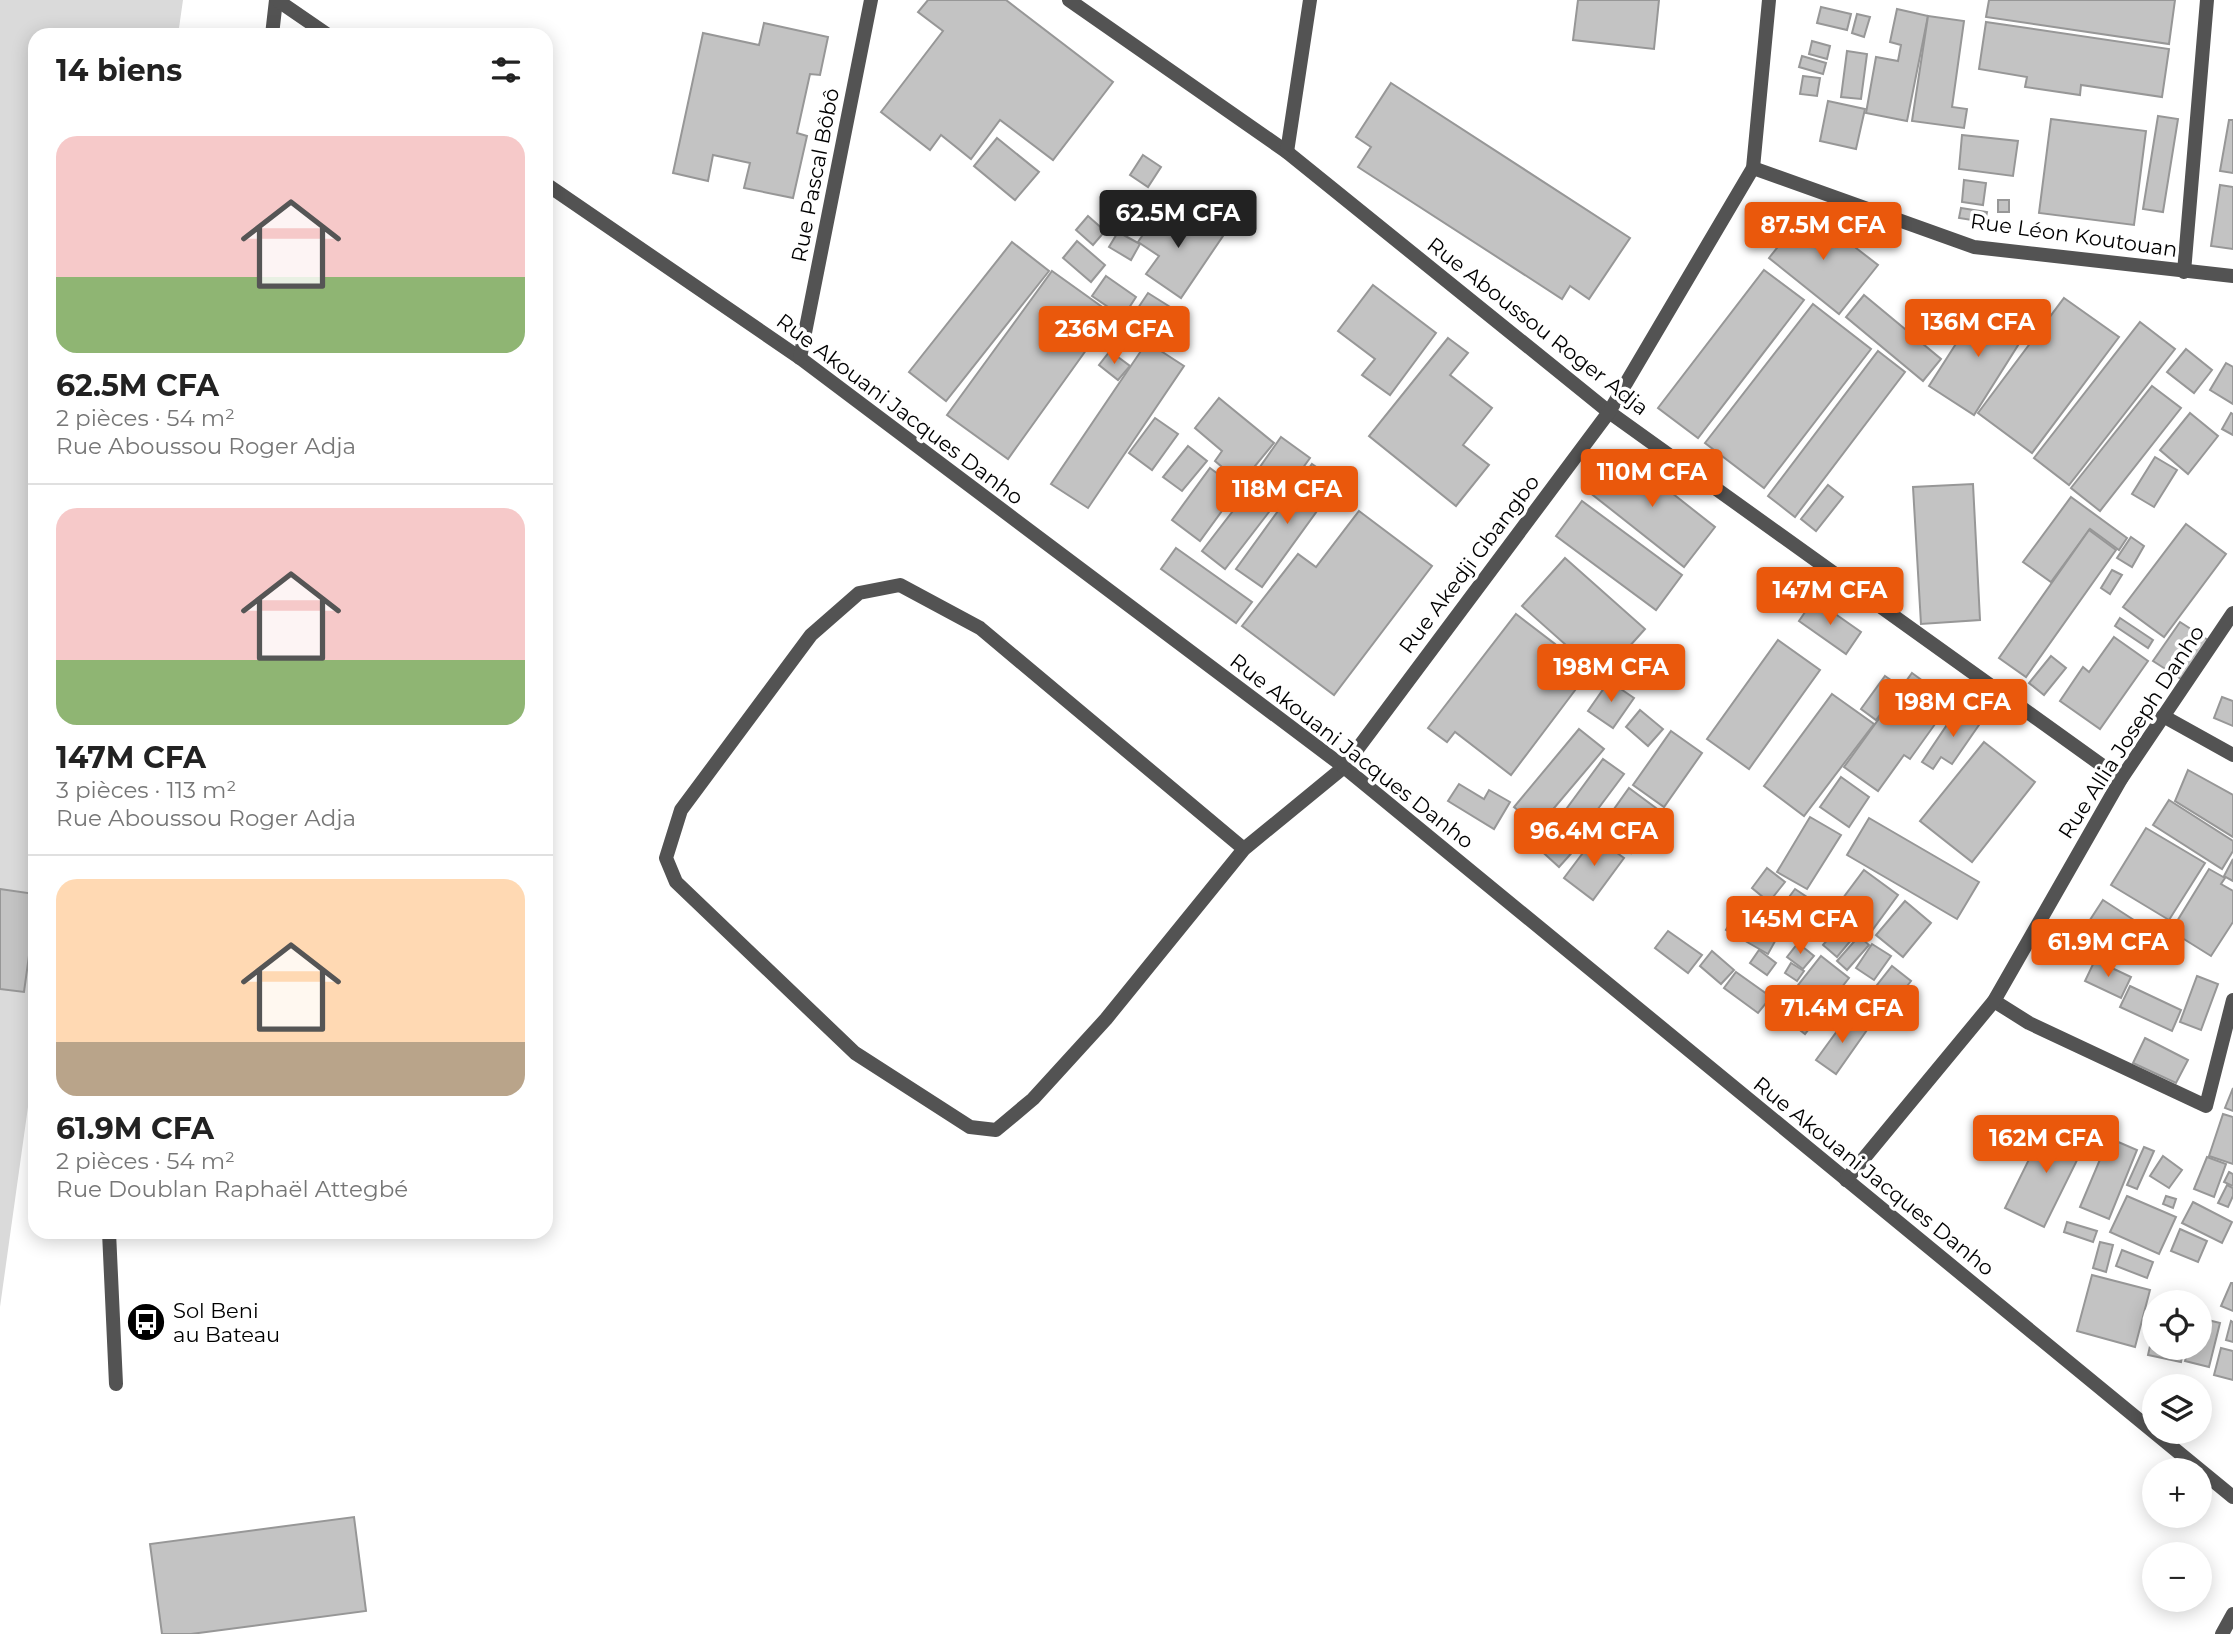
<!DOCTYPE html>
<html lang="fr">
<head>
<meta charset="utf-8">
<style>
  :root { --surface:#fff; --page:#f6f6f6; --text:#222; --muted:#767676; --line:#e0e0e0; --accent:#ea580c }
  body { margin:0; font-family:Montserrat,sans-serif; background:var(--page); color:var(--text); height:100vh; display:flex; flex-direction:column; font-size:26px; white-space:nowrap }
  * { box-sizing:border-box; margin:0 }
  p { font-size:23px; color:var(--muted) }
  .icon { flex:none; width:38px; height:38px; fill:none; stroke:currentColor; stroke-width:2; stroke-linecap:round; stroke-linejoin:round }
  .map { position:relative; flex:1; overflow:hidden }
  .side { position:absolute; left:28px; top:28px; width:525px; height:1211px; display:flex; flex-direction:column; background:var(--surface); border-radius:21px; box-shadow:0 4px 18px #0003 }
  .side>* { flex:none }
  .tools { position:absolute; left:2142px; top:1290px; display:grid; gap:14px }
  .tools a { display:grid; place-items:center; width:70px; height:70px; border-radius:50%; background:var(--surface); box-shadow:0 4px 18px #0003; font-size:35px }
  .price { position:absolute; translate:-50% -60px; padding:0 16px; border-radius:7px; background:var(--accent); color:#fff; font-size:23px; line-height:46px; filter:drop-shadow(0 2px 4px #0008) }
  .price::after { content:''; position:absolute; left:50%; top:42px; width:21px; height:16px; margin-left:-10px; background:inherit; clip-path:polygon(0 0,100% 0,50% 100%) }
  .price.active { background:#222; color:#fff }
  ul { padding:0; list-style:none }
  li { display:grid; align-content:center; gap:14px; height:371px; padding:0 28px }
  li+li { border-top:2px solid var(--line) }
  li span { display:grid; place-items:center; height:217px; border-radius:21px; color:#555 }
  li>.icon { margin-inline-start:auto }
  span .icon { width:126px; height:126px; fill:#fffc; stroke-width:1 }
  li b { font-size:30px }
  h2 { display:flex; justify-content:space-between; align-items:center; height:84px; padding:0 28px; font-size:30px }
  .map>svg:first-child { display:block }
  .green { fill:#dadada }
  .building { fill:#c3c3c3; stroke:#979797; stroke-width:2 }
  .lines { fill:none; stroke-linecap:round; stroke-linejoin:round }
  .lane { stroke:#535353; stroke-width:14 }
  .street { stroke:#535353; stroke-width:14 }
  .labels { text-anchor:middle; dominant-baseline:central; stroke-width:7; stroke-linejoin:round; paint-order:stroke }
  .street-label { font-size:21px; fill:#000; stroke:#fff }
  .poi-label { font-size:21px; fill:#000; stroke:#fff; text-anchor:start }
</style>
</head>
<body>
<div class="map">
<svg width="2233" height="1634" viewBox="0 0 2233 1634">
  <rect width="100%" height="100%" fill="#fff"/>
  <path class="green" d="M0 0H183L178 35H35V1057L0 1307Z"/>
  <g class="building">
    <path d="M928 0H1006L1113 82 1053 160 1000 120 971 159 941 135 930 150 881 112 943 31 918 12Z"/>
    <path d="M1578 0H1659L1654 49 1573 40Z"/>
    <path d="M1989 0H2175L2169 44 1986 17Z"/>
    <path d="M1821 7 1851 14 1847 30 1817 23Z"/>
    <path d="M1897 9 1928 16 1907 121 1866 113 1876 57 1898 61 1901 45 1890 42Z"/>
    <path d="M1857 14 1870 17 1864 37 1852 33Z"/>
    <path d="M1928 16 1964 21 1952 107 1967 109 1964 128 1912 121Z"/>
    <path d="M1986 22 2169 49 2162 97 2081 85 2080 95 2025 87 2027 77 1979 69Z"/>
    <path d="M764 23 828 37 820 75 810 74 797 133 807 136 793 198 744 188 750 163 713 155 708 181 673 173 703 33 759 45Z"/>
    <path d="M1812 41 1830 46 1827 59 1809 54Z"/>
    <path d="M1847 51 1867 54 1861 99 1841 97Z"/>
    <path d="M1802 56 1826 63 1823 74 1799 67Z"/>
    <path d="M1803 76 1820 78 1817 96 1800 94Z"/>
    <path d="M1391 83 1630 238 1589 299 1570 286 1562 299 1358 167 1371 147 1356 137Z"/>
    <path d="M1828 101 1865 109 1856 149 1820 141Z"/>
    <path d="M2158 116 2178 119 2163 212 2143 209Z"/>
    <path d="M2051 119 2146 131 2134 225 2039 213Z"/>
    <path d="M2229 120H2233V173L2220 171Z"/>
    <path d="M1962 135 2018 141 2013 176 1959 169Z"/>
    <path d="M997 138 1039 172 1015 200 974 166Z"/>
    <path d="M1143 155 1161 167 1148 187 1130 175Z"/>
    <path d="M1964 180 1986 183 1983 205 1962 202Z"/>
    <path d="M2220 185 2233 187V249L2211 246Z"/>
    <rect x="1998" y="200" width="11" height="12"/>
    <path d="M1169 207 1200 228 1204 223 1223 236 1181 298 1146 274 1159 256 1138 242 1155 217 1161 220Z"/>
    <path d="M1961 208 1987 212 1985 222 1959 218Z"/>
    <path d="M1807 210 1878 265 1839 314 1769 258Z"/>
    <path d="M1088 216 1105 231 1093 245 1076 230Z"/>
    <path d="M1118 232 1140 244 1131 260 1109 247Z"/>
    <path d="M1077 241 1105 265 1091 282 1063 258Z"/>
    <path d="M1012 242 1049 271 946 401 909 372Z"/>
    <path d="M1764 270 1804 300 1698 438 1658 408Z"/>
    <path d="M1052 271 1112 314 1008 459 947 415Z"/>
    <path d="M1106 276 1136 297 1123 317 1092 296Z"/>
    <path d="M1373 285 1436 333 1390 395 1362 375 1375 359 1338 331Z"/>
    <path d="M1148 293 1175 310 1157 338 1130 320Z"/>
    <path d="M1864 295 1941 359 1923 381 1846 317Z"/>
    <path d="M2064 298 2119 337 2032 453 1978 413Z"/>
    <path d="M1982 303 2027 331 1974 415 1929 386Z"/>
    <path d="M1813 304 1871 349 1764 488 1705 443Z"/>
    <path d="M2140 322 2175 349 2069 485 2034 458Z"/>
    <path d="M1448 338 1468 353 1450 375 1492 408 1463 445 1489 465 1456 506 1369 436Z"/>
    <path d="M1147 342 1184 366 1088 508 1051 484Z"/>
    <path d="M2186 349 2212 370 2194 393 2167 372Z"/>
    <path d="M1110 351 1130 366 1118 380 1099 365Z"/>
    <path d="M1878 351 1905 372 1795 517 1768 496Z"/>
    <path d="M2226 363 2233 367V404L2210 390Z"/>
    <path d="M2152 386 2181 408 2100 511 2071 488Z"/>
    <path d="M1219 398 1274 443 1241 483 1215 461 1222 451 1195 428Z"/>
    <path d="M2190 413 2218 436 2188 474 2160 450Z"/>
    <path d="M2231 413 2233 414V435L2222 429Z"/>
    <path d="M1155 418 1178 434 1152 470 1129 453Z"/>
    <path d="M1281 437 1310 458 1278 502 1250 481Z"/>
    <path d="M1188 446 1207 461 1182 491 1163 477Z"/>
    <path d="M1620 452 1715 527 1684 567 1589 492Z"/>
    <path d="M2155 457 2177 470 2154 507 2132 494Z"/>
    <path d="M1312 464 1338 482 1262 587 1236 569Z"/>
    <path d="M1210 468 1238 489 1200 541 1172 520Z"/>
    <path d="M1973 484 1980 620 1921 624 1913 487Z"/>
    <path d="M1828 485 1843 497 1816 531 1801 519Z"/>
    <path d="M1246 494 1269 512 1225 569 1202 551Z"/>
    <path d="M2071 497 2127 538 2119 550 2090 529 2051 582 2023 562Z"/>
    <path d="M1582 501 1682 575 1656 610 1556 536Z"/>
    <path d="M1359 511 1432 566 1334 695 1242 626 1298 554 1316 567Z"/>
    <path d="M2186 524 2226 554 2164 637 2123 607Z"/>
    <path d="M2089 530 2116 550 2026 677 1999 658Z"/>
    <path d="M2131 537 2144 546 2132 567 2117 558Z"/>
    <path d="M1176 548 1252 602 1236 623 1161 569Z"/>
    <path d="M1565 558 1645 629 1602 677 1522 606Z"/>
    <path d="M2112 570 2122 575 2110 594 2101 588Z"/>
    <path d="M1814 599 1861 632 1846 654 1799 621Z"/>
    <path d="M1516 614 1555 644 1544 657 1579 685 1511 775 1455 732 1447 742 1428 728Z"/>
    <path d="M2120 618 2153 640 2148 648 2115 626Z"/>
    <path d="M2180 622 2208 640 2181 679 2153 661Z"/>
    <path d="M2114 637 2148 661 2100 729 2060 701 2083 667 2089 672Z"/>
    <path d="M1778 640 1820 670 1749 769 1707 739Z"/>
    <path d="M2051 656 2066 668 2044 695 2029 683Z"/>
    <path d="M1912 673 1938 692 1923 713 1928 716 1936 707 1943 713 1910 759 1904 755 1878 791 1844 767Z"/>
    <path d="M1885 676 1901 687 1876 720 1861 709Z"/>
    <path d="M1609 681 1634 698 1613 728 1588 711Z"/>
    <path d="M1832 694 1874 724 1804 816 1764 786Z"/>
    <path d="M2222 697 2233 701V726L2214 718Z"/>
    <path d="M1959 707 1981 722 1952 764 1941 757 1933 769 1922 762Z"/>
    <path d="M1640 710 1663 729 1648 746 1626 727Z"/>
    <path d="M1579 729 1604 749 1538 827 1514 807Z"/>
    <path d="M1671 731 1702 753 1664 807 1633 785Z"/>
    <path d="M1984 742 2035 782 1972 862 1920 821Z"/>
    <path d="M1603 759 1624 774 1577 837 1556 823Z"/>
    <path d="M2188 770 2233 795V837L2175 801Z"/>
    <path d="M1841 777 1869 797 1849 827 1820 807Z"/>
    <path d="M1459 784 1484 799 1489 790 1510 802 1494 829 1448 801Z"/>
    <path d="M1629 788 1660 811 1631 853 1599 830Z"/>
    <path d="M2169 800 2233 841V851L2222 869 2153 825Z"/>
    <path d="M1810 817 1841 835 1807 889 1777 872Z"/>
    <path d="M1869 818 1979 882 1957 919 1847 855Z"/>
    <path d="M1555 827 1577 847 1559 867 1537 847Z"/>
    <path d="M2146 828 2205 863 2169 920 2111 885Z"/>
    <path d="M1595 837 1624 858 1593 900 1564 878Z"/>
    <path d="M2233 859V881L2224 876Z"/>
    <path d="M1767 868 1785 882 1769 902 1752 888Z"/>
    <path d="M2209 869 2225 878 2221 884 2233 891V922L2211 956 2171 931Z"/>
    <path d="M1864 870 1898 895 1871 932 1837 906Z"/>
    <path d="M0 889 35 894V912L24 992 0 989Z"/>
    <path d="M1795 889 1813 901 1797 925 1778 912Z"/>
    <path d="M2103 900 2154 933 2139 956 2088 923Z"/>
    <path d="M1905 901 1931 923 1903 957 1876 935Z"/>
    <path d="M1737 911 1779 934 1768 954 1726 930Z"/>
    <path d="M1843 921 1857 933 1837 957 1823 945Z"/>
    <path d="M1668 931 1702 955 1688 973 1655 948Z"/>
    <path d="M1859 936 1869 945 1847 970 1837 961Z"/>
    <path d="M1798 943 1814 956 1803 969 1787 957Z"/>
    <path d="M1872 944 1891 956 1874 980 1856 968Z"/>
    <path d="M1759 950 1776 963 1767 975 1750 963Z"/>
    <path d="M1712 951 1734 970 1721 984 1700 966Z"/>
    <path d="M1821 956 1849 978 1805 1034 1777 1012Z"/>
    <path d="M2095 960 2131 977 2121 998 2085 981Z"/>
    <path d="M1791 963 1804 971 1797 981 1785 973Z"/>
    <path d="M1892 966 1911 981 1881 1019 1862 1004Z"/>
    <path d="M1736 972 1771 997 1758 1013 1724 988Z"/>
    <path d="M2197 976 2218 984 2201 1030 2180 1022Z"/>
    <path d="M2130 986 2181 1010 2172 1031 2120 1007Z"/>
    <path d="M1848 1016 1867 1030 1836 1074 1816 1060Z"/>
    <path d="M2145 1038 2188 1060 2176 1083 2133 1063Z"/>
    <path d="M2233 1088V1111L2225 1108Z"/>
    <path d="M2223 1114 2233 1117V1164L2209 1156Z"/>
    <path d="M2047 1123 2086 1142 2044 1227 2005 1208Z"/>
    <path d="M2109 1138 2137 1150 2109 1219 2080 1207Z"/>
    <path d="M2144 1147 2154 1151 2137 1189 2127 1185Z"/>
    <path d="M2163 1156 2182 1170 2169 1188 2150 1176Z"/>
    <path d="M2207 1157 2226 1164 2214 1197 2194 1189Z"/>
    <path d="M2229 1172 2233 1174V1186L2224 1182Z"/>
    <path d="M2227 1185 2233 1188V1196L2228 1207 2218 1203Z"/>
    <path d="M2127 1196 2176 1217 2159 1254 2110 1232Z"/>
    <path d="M2166 1196 2176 1199 2173 1208 2163 1204Z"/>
    <path d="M2193 1202 2232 1222 2222 1243 2182 1223Z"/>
    <path d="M2067 1222 2097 1231 2093 1242 2064 1232Z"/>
    <path d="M2180 1229 2207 1241 2198 1262 2171 1251Z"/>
    <path d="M2100 1242 2113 1245 2106 1272 2093 1268Z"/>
    <path d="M2122 1250 2153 1262 2147 1278 2116 1266Z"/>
    <path d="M2092 1275 2150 1290 2135 1347 2077 1331Z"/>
    <path d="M2231 1283H2233V1311L2221 1306Z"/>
    <path d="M2200 1318 2220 1323 2209 1367 2185 1361 2189 1348H2200Z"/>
    <path d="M2231 1321 2233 1322V1342L2226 1340Z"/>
    <path d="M2152 1337H2154V1348H2184L2181 1362 2148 1355Z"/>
    <path d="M2221 1348 2233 1351V1380L2214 1375Z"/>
    <path d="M354 1517 366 1611 191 1634H162L150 1544Z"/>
  </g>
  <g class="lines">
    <g class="lane">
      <path d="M272 35 276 0"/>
      <path d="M1244 849 980 628 900 585 859 593 811 635 681 810 666 858 676 882 855 1053 970 1127 996 1130 1033 1099 1106 1019 1244 849 1344 767"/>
      <path d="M109 1232 116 1384"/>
    </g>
    <g class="street">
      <path d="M277 0 328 35"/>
      <path d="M1069 0 1287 152 1609 412 2121 779"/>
      <path d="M1287 152 1310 0"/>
      <path d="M1753 168 1974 247 2233 276"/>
      <path d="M546 184 800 358 1344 767 2233 1497"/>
      <path d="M2184 272 2207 0"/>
      <path d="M800 358 871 0"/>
      <path d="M2163 716 2233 755"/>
      <path d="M1344 767 1609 412 1753 168 1769 0"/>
      <path d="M1994 1001 2029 1023 2206 1106 2233 1000"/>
      <path d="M1846 1180 1994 1001 2121 779 2233 613"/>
      <path d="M2222 1634 2233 1614"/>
    </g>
  </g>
  <defs>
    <g id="bus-disc" transform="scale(2.0125)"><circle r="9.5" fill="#000" stroke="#fff"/><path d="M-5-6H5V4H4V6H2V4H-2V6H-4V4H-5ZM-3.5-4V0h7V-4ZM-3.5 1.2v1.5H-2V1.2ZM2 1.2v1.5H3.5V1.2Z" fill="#fff"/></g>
  </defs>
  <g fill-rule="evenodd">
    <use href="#bus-disc" x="146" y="1322"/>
  </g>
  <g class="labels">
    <g class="street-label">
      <text transform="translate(815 175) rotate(-79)">Rue Pascal Bôbô</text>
      <text transform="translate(2074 235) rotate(8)">Rue Léon Koutouan</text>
      <text transform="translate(1538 326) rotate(38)">Rue Aboussou Roger Adja</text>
      <text transform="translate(900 409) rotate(37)">Rue Akouani Jacques Danho</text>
      <text transform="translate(1469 564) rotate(-53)">Rue Akedji Gbangbo</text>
      <text transform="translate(2131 732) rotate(-57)">Rue Allia Joseph Danho</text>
      <text transform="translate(1352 751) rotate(38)">Rue Akouani Jacques Danho</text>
      <text transform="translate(1874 1176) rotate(39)">Rue Akouani Jacques Danho</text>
    </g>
    <g class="poi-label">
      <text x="173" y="1310">Sol Beni<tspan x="173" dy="24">au Bateau</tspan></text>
    </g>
  </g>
</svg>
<div class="tools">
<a><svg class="icon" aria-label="locate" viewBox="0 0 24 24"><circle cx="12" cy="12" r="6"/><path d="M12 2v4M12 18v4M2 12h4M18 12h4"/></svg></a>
<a><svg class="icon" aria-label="layers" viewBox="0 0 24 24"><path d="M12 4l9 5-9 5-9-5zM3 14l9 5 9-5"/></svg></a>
<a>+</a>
<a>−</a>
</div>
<b class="price active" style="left:1178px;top:250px">62.5M CFA</b>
<b class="price" style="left:1823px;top:262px">87.5M CFA</b>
<b class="price" style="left:1978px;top:359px">136M CFA</b>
<b class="price" style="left:1114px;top:366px">236M CFA</b>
<b class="price" style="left:1652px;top:509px">110M CFA</b>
<b class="price" style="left:1287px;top:526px">118M CFA</b>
<b class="price" style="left:1830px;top:627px">147M CFA</b>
<b class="price" style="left:1611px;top:704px">198M CFA</b>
<b class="price" style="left:1953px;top:739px">198M CFA</b>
<b class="price" style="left:1594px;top:868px">96.4M CFA</b>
<b class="price" style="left:1800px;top:956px">145M CFA</b>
<b class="price" style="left:2108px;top:979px">61.9M CFA</b>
<b class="price" style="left:1842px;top:1045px">71.4M CFA</b>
<b class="price" style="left:2046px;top:1175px">162M CFA</b>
<section class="side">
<h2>14 biens<svg class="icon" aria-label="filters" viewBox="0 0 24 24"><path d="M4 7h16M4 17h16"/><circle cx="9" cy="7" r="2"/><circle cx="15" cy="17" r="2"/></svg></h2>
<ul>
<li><span style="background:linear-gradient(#f6c9c9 65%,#8fb573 0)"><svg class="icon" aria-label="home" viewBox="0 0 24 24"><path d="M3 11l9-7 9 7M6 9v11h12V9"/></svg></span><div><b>62.5M CFA</b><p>2 pièces · 54 m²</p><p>Rue Aboussou Roger Adja</p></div></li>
<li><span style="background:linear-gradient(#f6c9c9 70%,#8fb573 0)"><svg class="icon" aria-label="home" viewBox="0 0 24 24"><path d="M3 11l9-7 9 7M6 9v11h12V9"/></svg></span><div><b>147M CFA</b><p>3 pièces · 113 m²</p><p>Rue Aboussou Roger Adja</p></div></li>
<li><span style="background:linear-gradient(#ffd9b3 75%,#b9a48a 0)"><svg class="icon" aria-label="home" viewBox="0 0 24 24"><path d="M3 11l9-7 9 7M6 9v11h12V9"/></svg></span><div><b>61.9M CFA</b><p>2 pièces · 54 m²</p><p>Rue Doublan Raphaël Attegbé</p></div></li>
</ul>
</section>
</div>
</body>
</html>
